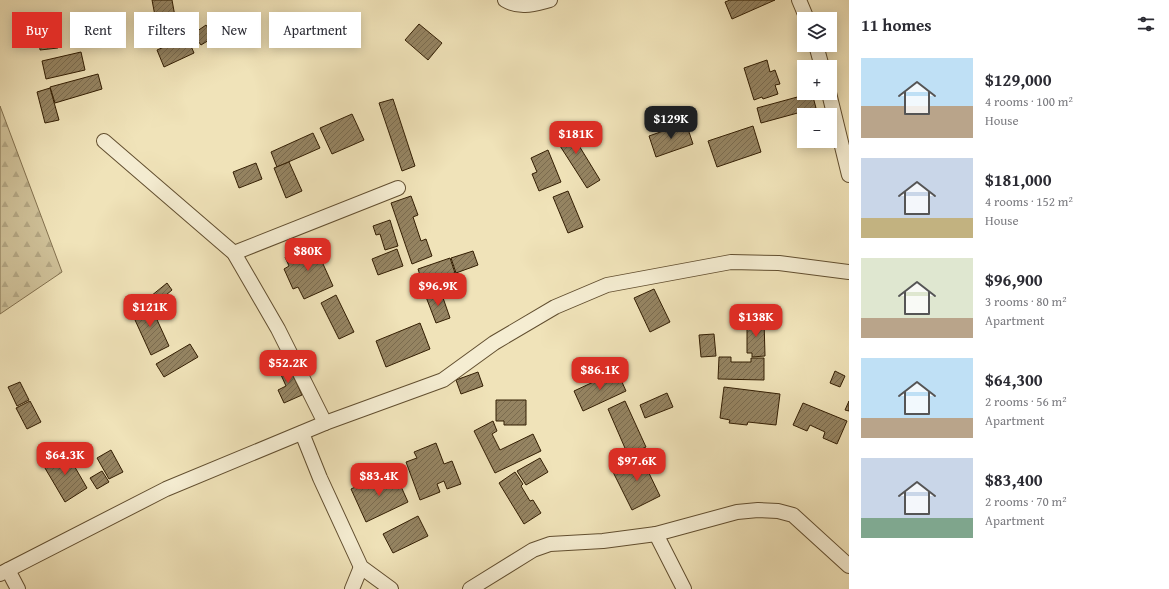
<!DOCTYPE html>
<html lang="en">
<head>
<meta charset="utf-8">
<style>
  :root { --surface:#fff; --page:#f7f7f7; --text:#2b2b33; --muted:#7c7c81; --accent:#d93025 }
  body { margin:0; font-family:"Gentium Book Plus",serif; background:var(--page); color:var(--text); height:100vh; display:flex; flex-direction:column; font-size:15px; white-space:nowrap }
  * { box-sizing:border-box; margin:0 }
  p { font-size:13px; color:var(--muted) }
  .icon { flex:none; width:22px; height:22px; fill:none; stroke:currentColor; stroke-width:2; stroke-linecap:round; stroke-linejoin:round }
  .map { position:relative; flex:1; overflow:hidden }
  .sheet { display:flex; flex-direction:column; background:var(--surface); width:320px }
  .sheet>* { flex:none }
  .guide { position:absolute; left:12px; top:12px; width:380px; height:36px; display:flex; gap:8px }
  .buttons { position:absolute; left:797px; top:12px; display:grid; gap:8px }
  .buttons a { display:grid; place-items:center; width:40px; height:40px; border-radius:0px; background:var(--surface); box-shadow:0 2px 10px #0003; font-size:20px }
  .price { position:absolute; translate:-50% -34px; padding:0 9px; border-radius:8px; background:var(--accent); color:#fff; font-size:13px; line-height:26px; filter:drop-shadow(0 1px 2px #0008) }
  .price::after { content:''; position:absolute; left:50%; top:24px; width:12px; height:9px; margin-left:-6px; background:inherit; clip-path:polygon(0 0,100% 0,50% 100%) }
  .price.active { background:#222; color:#fff }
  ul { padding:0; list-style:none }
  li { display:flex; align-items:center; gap:12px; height:100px; padding:0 12px }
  li span { display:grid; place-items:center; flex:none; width:112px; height:80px; border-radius:0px; color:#555 }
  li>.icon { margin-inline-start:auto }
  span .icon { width:48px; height:48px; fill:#fffc; stroke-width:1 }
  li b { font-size:17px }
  h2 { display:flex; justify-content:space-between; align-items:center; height:48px; padding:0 12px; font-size:17px }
  .tag { padding:0 14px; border-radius:0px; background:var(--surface); box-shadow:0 2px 10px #0003; font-size:14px; line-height:36px }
  .tag.active { background:var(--accent); color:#fff }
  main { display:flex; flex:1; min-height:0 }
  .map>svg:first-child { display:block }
  .forest { fill:url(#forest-firs); stroke:#82704e }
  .building { fill:url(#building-hatch); stroke:#331e03 }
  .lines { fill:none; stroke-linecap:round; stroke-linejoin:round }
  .street-casing { stroke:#624f30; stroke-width:16 }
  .street { stroke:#f5edd2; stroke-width:14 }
</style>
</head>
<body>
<main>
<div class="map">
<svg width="849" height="589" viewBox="0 0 849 589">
  <defs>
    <pattern id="forest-firs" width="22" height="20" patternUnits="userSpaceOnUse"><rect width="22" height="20" fill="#d0c29a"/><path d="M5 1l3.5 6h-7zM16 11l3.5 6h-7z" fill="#b3a683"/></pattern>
    <pattern id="building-hatch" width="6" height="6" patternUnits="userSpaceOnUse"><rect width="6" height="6" fill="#958462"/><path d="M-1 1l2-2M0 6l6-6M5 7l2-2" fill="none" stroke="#7a6b4f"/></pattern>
  </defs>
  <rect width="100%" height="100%" fill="#f0e3b9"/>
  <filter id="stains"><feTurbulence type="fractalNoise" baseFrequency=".005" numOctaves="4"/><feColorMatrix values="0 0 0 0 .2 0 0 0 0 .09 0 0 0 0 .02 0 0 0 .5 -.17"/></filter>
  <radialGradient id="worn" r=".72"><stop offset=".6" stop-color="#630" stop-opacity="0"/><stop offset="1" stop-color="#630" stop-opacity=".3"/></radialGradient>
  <path class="forest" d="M0 106 62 272 0 314Z"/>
  <g class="building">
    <path d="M152 0H172L178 33 159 37Z"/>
    <path d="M730 0H775L732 19 725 2Z"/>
    <path d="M55 21 58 48 40 50 37 23Z"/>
    <path d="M419 24 442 43 428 60 405 40Z"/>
    <path d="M206 25 214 37 201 45 193 34Z"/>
    <path d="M187 37 194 53 164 67 157 50Z"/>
    <path d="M81 52 85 70 46 79 42 61Z"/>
    <path d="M767 60 770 72 775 70 780 84 775 85 778 94 763 99 762 97 754 100 744 68Z"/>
    <path d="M98 74 102 89 55 103 50 87Z"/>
    <path d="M50 88 59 120 45 123 37 92Z"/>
    <path d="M812 93 816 108 761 123 757 108Z"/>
    <path d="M393 99 415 166 402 171 379 103Z"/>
    <path d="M352 114 364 140 332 154 320 128Z"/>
    <path d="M686 123 693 144 656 157 649 136Z"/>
    <path d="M570 124 581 142 578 144 600 180 587 188 553 135Z"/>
    <path d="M753 126 761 152 717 167 708 141Z"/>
    <path d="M313 133 320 148 277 167 271 152Z"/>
    <path d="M548 150 561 182 539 191 532 174 537 172 531 158Z"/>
    <path d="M289 162 302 191 286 198 274 168Z"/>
    <path d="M256 163 262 179 239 188 233 172Z"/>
    <path d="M568 191 583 227 568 233 553 197Z"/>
    <path d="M411 196 418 215 413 217 421 241 426 239 432 256 412 264 391 203Z"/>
    <path d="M390 220 398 246 385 250 380 234 376 235 373 226Z"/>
    <path d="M314 244 333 286 304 299 298 287 293 289 284 269 289 266 285 257Z"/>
    <path d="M397 249 403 266 378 275 372 259Z"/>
    <path d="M473 251 478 265 456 273 451 258Z"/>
    <path d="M450 258 455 273 435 280 438 291 426 295 418 269Z"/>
    <path d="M167 283 172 290 166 295 173 305 164 312 151 296Z"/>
    <path d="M654 289 670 322 650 332 634 298Z"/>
    <path d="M441 292 450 318 436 323 426 297Z"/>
    <path d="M336 295 354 332 339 339 321 303Z"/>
    <path d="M148 300 169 346 151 355 130 309Z"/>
    <path d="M747 320H764L765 356 752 357V353H747Z"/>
    <path d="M420 323 430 349 386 367 376 341Z"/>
    <path d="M714 334 716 356 701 357 699 335Z"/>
    <path d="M190 344 198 357 164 377 156 364Z"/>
    <path d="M719 357H731V362H751V358H764V380L718 379Z"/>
    <path d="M287 362 302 395 284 403 278 390 286 386 277 366Z"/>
    <path d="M617 371 626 391 583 411 574 391Z"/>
    <path d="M835 371 845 376 840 387 830 383Z"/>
    <path d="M478 372 483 386 461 394 456 380Z"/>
    <path d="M20 382 29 400 17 406 8 387Z"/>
    <path d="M724 387 780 394 776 425 748 422 747 425 729 423 730 420 720 418Z"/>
    <path d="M667 393 673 407 645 418 640 405Z"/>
    <path d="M496 400H526V425H504V421H496Z"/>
    <path d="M30 401 41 422 27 429 16 408Z"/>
    <path d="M625 401 646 447 628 455 608 409Z"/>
    <path d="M849 401V411L845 410Z"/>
    <path d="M803 403 847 421 837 444 823 438 825 432 810 425 807 431 793 425Z"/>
    <path d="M493 421 497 431 492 434 500 450 533 434 541 451 495 473 474 431Z"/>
    <path d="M436 443 444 464 452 461 461 484 447 489 444 481 437 484 440 492 420 500 406 462 417 458 414 452Z"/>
    <path d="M65 450 87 488 65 502 42 463Z"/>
    <path d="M111 450 123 472 109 479 97 458Z"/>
    <path d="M645 453 652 467 647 469 660 496 632 510 612 470Z"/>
    <path d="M540 458 548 472 526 485 517 471Z"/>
    <path d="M102 471 109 482 97 489 90 478Z"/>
    <path d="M515 472 523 484 521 486 530 501 533 500 541 513 524 524 499 483Z"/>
    <path d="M386 473 392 485 399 482 408 502 366 522 351 489Z"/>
    <path d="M418 516 428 536 393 553 383 534Z"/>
  </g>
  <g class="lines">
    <g class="street-casing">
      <g id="street">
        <path d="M505 0C520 9 534 4 550 0"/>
        <path d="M799 0 807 19"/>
        <path d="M816 45 822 67"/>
        <path d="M829 93 849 175"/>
        <path d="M104 141 234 253 278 329 325 423"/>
        <path d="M234 253 398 188"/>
        <path d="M302 433 320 478 361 567 391 589"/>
        <path d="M656 534 684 589"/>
        <path d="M8 570 18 589"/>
        <path d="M0 574 166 489 325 423 443 380 494 343 555 307 607 285 731 262 779 263 849 272"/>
        <path d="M352 589 361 567"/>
        <path d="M470 589 533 550 550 544 603 541 656 534 737 512 758 510 778 511 793 515 849 566"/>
      </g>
    </g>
    <use href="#street" class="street"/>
  </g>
  <rect width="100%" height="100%" filter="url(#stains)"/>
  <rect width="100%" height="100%" fill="url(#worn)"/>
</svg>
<div class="buttons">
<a><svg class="icon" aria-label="layers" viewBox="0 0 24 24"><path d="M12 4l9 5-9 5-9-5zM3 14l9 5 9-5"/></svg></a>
<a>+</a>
<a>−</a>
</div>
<b class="price active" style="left:671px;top:140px">$129K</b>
<b class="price" style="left:576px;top:155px">$181K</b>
<b class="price" style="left:308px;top:272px">$80K</b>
<b class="price" style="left:438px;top:307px">$96.9K</b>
<b class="price" style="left:150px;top:328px">$121K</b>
<b class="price" style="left:756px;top:338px">$138K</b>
<b class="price" style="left:288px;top:384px">$52.2K</b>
<b class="price" style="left:600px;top:391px">$86.1K</b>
<b class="price" style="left:65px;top:476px">$64.3K</b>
<b class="price" style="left:637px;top:482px">$97.6K</b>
<b class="price" style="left:379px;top:497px">$83.4K</b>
<div class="guide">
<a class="tag active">Buy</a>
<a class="tag">Rent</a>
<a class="tag">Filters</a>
<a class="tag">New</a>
<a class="tag">Apartment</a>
</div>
</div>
<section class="sheet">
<h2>11 homes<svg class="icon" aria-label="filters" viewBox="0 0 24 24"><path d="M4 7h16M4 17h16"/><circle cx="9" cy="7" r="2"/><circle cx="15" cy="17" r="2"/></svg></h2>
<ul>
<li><span style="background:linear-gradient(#bfe0f5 60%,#b9a48a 0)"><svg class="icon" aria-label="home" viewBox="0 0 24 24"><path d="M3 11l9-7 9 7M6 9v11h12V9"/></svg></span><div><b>$129,000</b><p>4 rooms · 100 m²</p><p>House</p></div></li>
<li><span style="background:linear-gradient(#c9d6e8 75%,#c2b280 0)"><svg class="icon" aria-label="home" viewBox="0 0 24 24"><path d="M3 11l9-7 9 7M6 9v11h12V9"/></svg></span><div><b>$181,000</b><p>4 rooms · 152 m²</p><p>House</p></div></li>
<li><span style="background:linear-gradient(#dfe7d0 75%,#b9a48a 0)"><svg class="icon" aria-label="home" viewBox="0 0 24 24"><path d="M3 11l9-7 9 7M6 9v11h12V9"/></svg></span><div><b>$96,900</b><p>3 rooms · 80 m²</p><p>Apartment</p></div></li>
<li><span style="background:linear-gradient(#bfe0f5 75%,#b9a48a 0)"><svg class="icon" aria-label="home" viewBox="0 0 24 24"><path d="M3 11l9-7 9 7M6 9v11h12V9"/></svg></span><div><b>$64,300</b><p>2 rooms · 56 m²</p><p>Apartment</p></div></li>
<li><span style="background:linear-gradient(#c9d6e8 75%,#7fa58c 0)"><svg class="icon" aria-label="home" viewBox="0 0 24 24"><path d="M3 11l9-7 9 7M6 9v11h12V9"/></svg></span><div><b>$83,400</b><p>2 rooms · 70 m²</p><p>Apartment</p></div></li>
</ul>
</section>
</main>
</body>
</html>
